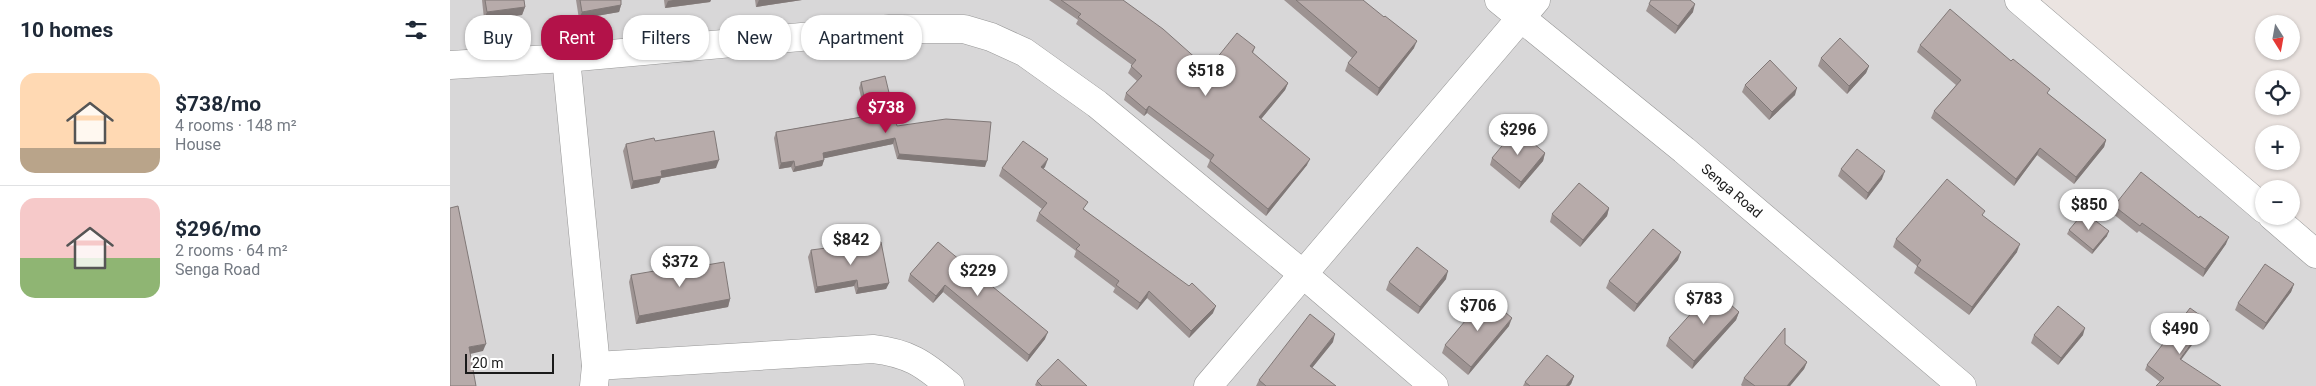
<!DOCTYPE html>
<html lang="en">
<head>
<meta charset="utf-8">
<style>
  :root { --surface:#fff; --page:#f6f6f7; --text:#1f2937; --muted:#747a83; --line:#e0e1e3; --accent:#b31249 }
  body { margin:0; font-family:Roboto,sans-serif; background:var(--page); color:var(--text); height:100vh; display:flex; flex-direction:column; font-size:19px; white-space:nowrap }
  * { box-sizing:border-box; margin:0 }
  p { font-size:16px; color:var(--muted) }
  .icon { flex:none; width:28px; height:28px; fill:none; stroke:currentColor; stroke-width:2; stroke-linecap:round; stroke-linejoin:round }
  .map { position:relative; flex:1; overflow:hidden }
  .panel { display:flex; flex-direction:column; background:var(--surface); width:450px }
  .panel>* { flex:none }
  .guide { position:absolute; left:15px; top:15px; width:475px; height:45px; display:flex; gap:10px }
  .needle { width:32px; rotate:169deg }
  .tools { position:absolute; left:1805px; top:15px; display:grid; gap:10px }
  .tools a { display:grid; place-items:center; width:45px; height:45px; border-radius:50%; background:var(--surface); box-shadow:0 1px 4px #0004; font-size:25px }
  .scale { position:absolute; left:15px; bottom:12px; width:89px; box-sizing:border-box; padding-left:5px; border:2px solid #1a1a1a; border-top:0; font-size:14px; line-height:18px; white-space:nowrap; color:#1a1a1a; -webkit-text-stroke:4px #fff; paint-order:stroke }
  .price { position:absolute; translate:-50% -42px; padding:0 11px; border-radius:18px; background:#fff; color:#222; font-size:16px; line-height:32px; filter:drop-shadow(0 1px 2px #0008) }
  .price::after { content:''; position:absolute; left:50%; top:30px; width:15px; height:11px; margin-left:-8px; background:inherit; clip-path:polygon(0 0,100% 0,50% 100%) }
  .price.selected { background:var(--accent); color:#fff }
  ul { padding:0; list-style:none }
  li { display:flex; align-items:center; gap:15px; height:125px; padding:0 20px }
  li+li { border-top:1px solid var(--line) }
  li span { display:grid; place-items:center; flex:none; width:140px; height:100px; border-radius:15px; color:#555 }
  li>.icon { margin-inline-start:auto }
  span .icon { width:60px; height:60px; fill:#fffc; stroke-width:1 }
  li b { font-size:21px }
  h2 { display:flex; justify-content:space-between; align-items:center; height:60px; padding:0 20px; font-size:21px }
  .chip { padding:0 18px; border-radius:20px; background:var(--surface); box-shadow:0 1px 4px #0004; font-size:18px; line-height:45px }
  .chip.selected { background:var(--accent); color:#fff }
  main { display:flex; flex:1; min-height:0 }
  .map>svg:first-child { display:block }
  .residential { fill:#d8d7d8 }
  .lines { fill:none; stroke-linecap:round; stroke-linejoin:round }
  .street-casing { stroke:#979797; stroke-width:29 }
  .street { stroke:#fff; stroke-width:28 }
  .wall { fill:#9d9392 }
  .shaded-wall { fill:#807877 }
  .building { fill:#b7abaa; stroke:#807877 }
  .labels { text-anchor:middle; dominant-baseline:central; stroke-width:4; stroke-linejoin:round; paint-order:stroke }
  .street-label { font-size:14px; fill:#1a1a1a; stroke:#fff }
</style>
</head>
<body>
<main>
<section class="panel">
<h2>10 homes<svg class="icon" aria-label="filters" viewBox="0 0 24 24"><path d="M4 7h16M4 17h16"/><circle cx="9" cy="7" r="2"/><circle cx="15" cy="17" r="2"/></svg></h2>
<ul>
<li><span style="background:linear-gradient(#ffd9b3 75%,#b9a48a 0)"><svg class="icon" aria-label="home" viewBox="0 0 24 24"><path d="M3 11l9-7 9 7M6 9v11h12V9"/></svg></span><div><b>$738/mo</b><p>4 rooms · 148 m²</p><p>House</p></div></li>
<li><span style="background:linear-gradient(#f6c9c9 60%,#8fb573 0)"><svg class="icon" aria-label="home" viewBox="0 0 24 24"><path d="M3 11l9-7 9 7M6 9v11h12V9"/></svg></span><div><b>$296/mo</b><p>2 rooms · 64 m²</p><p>Senga Road</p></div></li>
</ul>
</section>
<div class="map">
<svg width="1866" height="386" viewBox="0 0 1866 386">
  <rect width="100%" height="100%" fill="#ebe4e1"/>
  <path class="residential" d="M0 0H1584L1866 248V386H0Z"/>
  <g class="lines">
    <g class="street-casing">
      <g id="street">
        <path id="s1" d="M1049 0 1234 150 1512 386"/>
        <path d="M1569 0 1814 209"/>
        <path d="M116 58 146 366 144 386"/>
        <path d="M0 65 116 58 440 29H514L541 37 574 52 647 104 854 275 984 386"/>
        <path d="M1822 216 1866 254"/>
        <path d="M146 366 423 349C458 353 473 363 500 386"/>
        <path d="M758 386 1086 0"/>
      </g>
    </g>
    <use href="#street" class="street"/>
  </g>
  <g class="wall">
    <path d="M32 0H74L75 7 72 15 34 19Z"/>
    <path d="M126 0H171V5L169 12 129 19Z"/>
    <path d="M214 0H261L260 2 215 8Z"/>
    <path d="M305 0H352L306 7Z"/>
    <path d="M599 0H673L758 69 805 47 803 53 838 83 835 90 811 119 857 165 816 216 757 167 760 160 697 113 694 116 674 100 676 93 687 81 678 73 682 65 626 24 628 20Z"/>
    <path d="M834 0H913L964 48 927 96 895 71 898 63 902 58Z"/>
    <path d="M1199 4 1243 12 1225 34 1196 11Z"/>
    <path d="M1470 45 1598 94 1656 140 1654 147 1624 184 1587 155 1564 186 1481 118 1484 111 1506 85 1467 52Z"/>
    <path d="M1371 58 1419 66 1416 73 1397 94 1368 66Z"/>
    <path d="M411 82 447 126 535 167 447 159 443 144 374 158V160L372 166 343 172 341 167 329 169 324 138 326 132 415 116 409 88Z"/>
    <path d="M1295 85 1345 95 1319 120 1292 92Z"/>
    <path d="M205 141 266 168 211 178 209 183 181 189 173 151 176 144Z"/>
    <path d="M1095 153 1093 161 1069 189 1040 165 1042 158Z"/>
    <path d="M595 167 593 168 635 210 763 313 739 338 697 298 687 310 663 292 665 288 624 257 626 251 586 221 589 213 592 209 549 176 552 168Z"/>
    <path d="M1391 169 1432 179 1416 200 1388 176Z"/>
    <path d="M1664 206 1776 244 1753 277 1689 231 1687 233 1662 213Z"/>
    <path d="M1159 208 1157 216 1130 247 1100 222 1102 214Z"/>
    <path d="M1533 216 1567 252 1519 315 1464 273 1467 266 1443 247 1446 239Z"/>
    <path d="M1619 230 1657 236 1642 254 1617 234Z"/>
    <path d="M488 242 595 339 577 362 493 292 483 303 458 281 460 274Z"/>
    <path d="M361 250H384L439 283 436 289 406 294 404 286 365 293 358 257Z"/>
    <path d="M1228 260 1184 312 1156 288 1159 281Z"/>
    <path d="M222 271 280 299 278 307 186 324 179 282 181 275Z"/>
    <path d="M996 279 968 314 936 290 939 282Z"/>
    <path d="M1844 284 1841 292 1813 330 1785 310 1788 303Z"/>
    <path d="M1289 312 1286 320 1242 369 1216 346 1219 338Z"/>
    <path d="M1059 326 1018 375 992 353 995 345Z"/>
    <path d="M1756 326 1710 382 1695 370 1697 365Z"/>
    <path d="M1584 335H1633L1608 365 1581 343Z"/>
    <path d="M883 342 862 368 886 386H806L809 380Z"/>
    <path d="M1335 344 1357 362 1354 369 1340 386H1292L1291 385 1294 378Z"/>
    <path d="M1124 376 1121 384 1119 386H1073L1075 382Z"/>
    <path d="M587 381 637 386H586L585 385Z"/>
  </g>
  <g class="shaded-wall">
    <path d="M223 0H261L260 2 215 8 218 1Z"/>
    <path d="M309 0H352L306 7Z"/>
    <path d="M1245 4 1243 12 1225 34 1228 26Z"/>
    <path d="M171 5 169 12 129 19 132 12Z"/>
    <path d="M75 7 72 15 34 19 37 12Z"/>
    <path d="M967 41 964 48 927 96 929 88Z"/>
    <path d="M1419 66 1416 73 1397 94 1399 86Z"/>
    <path d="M838 83 835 90 807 124 809 117Z"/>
    <path d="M1347 88 1345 95 1319 120 1322 112Z"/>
    <path d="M699 106 697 113 694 116 696 110Z"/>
    <path d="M445 138 443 144 371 159 373 153Z"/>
    <path d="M1656 140 1654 147 1624 184 1626 177Z"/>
    <path d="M1590 148 1587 155 1564 186 1566 179Z"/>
    <path d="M1095 153 1093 161 1069 189 1071 182Z"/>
    <path d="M449 154 537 161 535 167 447 159Z"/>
    <path d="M598 159 595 167 589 174 591 167Z"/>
    <path d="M860 159 857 165 816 216 818 209Z"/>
    <path d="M269 160 266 168 211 178 209 183 181 189 183 181 211 171Z"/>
    <path d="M374 160 372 166 343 172 345 167Z"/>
    <path d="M344 161 341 167 329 169 331 163Z"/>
    <path d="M1435 171 1432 179 1416 200 1418 193Z"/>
    <path d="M1159 208 1157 216 1130 247 1133 240Z"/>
    <path d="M1659 231 1657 236 1642 254 1643 250Z"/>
    <path d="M1779 237 1776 244 1753 277 1755 269Z"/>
    <path d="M1570 244 1567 252 1519 315 1522 307Z"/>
    <path d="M1231 252 1228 260 1184 312 1187 304Z"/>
    <path d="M998 271 996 279 968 314 970 307Z"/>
    <path d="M407 280 404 286 365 293 367 287Z"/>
    <path d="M439 283 436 289 406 294 408 288Z"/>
    <path d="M1844 284 1841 292 1813 330 1816 323Z"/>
    <path d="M495 285 493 292 483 303 486 296Z"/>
    <path d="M699 291 697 298 687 310 690 303Z"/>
    <path d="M280 299 278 307 186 324 189 316Z"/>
    <path d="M766 306 763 313 739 338 741 331Z"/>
    <path d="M1289 312 1286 320 1242 369 1244 361Z"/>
    <path d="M1062 318 1059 326 1018 375 1021 367Z"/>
    <path d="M1758 321 1756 326 1728 364 1730 359Z"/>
    <path d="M1635 328 1633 335 1608 365 1611 358Z"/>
    <path d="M598 332 595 339 577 362 579 355Z"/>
    <path d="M885 334 883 342 857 374 860 366Z"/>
    <path d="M36 344 33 351 16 355 19 347Z"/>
    <path d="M1357 362 1354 369 1340 386H1337Z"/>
    <path d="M1124 376 1121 384 1119 386H1116Z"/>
  </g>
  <g class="building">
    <path d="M35 0H74L75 7 37 12Z"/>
    <path d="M130 0H171V5L132 12Z"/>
    <path d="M611 0H673L713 29 758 69 787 33 805 47 802 52 838 83 809 117 860 159 818 209 760 161 764 155 699 106 696 110 676 93 692 76 681 66 686 60 628 17 631 14Z"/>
    <path d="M846 0H913L934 17 935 16 967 41 929 88 898 63 907 52Z"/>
    <path d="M1201 0H1240L1245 4 1228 26 1199 4Z"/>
    <path d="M1500 9 1561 61 1563 59 1600 89 1597 93 1656 140 1626 177 1590 148 1566 179 1484 111 1511 80 1470 45Z"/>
    <path d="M1390 38 1419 66 1399 86 1371 58Z"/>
    <path d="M1320 60 1347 88 1322 112 1295 85Z"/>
    <path d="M435 76 447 126 496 119 541 122 537 161 449 154 445 138 373 153 374 160 345 167 344 161 331 163 326 132 418 116 411 82Z"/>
    <path d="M1066 129 1095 153 1071 182 1042 158Z"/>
    <path d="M264 131 269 160 211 171 212 176 183 181 176 144 204 138 205 141Z"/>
    <path d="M573 141 598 159 591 167 638 202 633 209 739 286 742 283 766 306 741 331 699 291 690 303 666 285 669 281 626 249 630 245 589 213 597 203 552 168Z"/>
    <path d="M1407 149 1435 171 1418 193 1391 169Z"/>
    <path d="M1691 172 1749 218 1750 216 1779 237 1755 269 1692 223 1690 226 1664 206Z"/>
    <path d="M1497 179 1535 211 1532 215 1570 244 1522 307 1467 266 1471 260 1446 239Z"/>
    <path d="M1129 183 1159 208 1133 240 1102 214Z"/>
    <path d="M8 206 36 344 19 347 26 386H0V208Z"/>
    <path d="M1634 212 1659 231 1643 250 1619 230Z"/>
    <path d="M1203 229 1231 252 1187 304 1159 281Z"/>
    <path d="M431 242 439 283 408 288 407 280 367 287 361 250 384 247V250Z"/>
    <path d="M488 242 598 332 579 355 495 285 486 296 460 274Z"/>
    <path d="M967 247 998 271 970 307 939 282Z"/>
    <path d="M274 262 280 299 189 316 181 275 222 268V271Z"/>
    <path d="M1815 264 1844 284 1816 323 1788 303Z"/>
    <path d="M1263 289 1289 312 1244 361 1219 338Z"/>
    <path d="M1036 296 1062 318 1021 367 995 345Z"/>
    <path d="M1608 306 1635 328 1611 358 1584 335Z"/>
    <path d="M1740 308 1758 321 1730 359 1771 386H1706L1714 378 1697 365Z"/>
    <path d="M860 314 885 334 860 366 886 386H816L809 380Z"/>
    <path d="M1335 328V344L1357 362 1337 386H1305L1294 378Z"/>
    <path d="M1097 355 1124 376 1116 386H1080L1075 382Z"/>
    <path d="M608 359 637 386H592L587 381Z"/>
  </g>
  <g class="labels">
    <g class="street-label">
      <text stroke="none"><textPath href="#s1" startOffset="301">Senga Road</textPath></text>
    </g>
  </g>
</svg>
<div class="tools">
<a><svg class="needle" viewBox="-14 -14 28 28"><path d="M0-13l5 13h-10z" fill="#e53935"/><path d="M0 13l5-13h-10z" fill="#747a83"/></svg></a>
<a><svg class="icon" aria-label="locate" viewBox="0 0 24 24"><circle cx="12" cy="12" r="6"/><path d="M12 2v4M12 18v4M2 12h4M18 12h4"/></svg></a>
<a>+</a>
<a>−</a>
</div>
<div class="scale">20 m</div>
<b class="price" style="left:756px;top:97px">$518</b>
<b class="price selected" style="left:436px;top:134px">$738</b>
<b class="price" style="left:1068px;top:156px">$296</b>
<b class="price" style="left:1639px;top:231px">$850</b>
<b class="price" style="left:401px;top:266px">$842</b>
<b class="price" style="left:230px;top:288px">$372</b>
<b class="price" style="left:528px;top:297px">$229</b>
<b class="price" style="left:1254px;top:325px">$783</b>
<b class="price" style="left:1028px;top:332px">$706</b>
<b class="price" style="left:1730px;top:355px">$490</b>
<div class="guide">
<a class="chip">Buy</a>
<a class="chip selected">Rent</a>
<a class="chip">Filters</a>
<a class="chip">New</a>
<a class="chip">Apartment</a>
</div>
</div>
</main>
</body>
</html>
